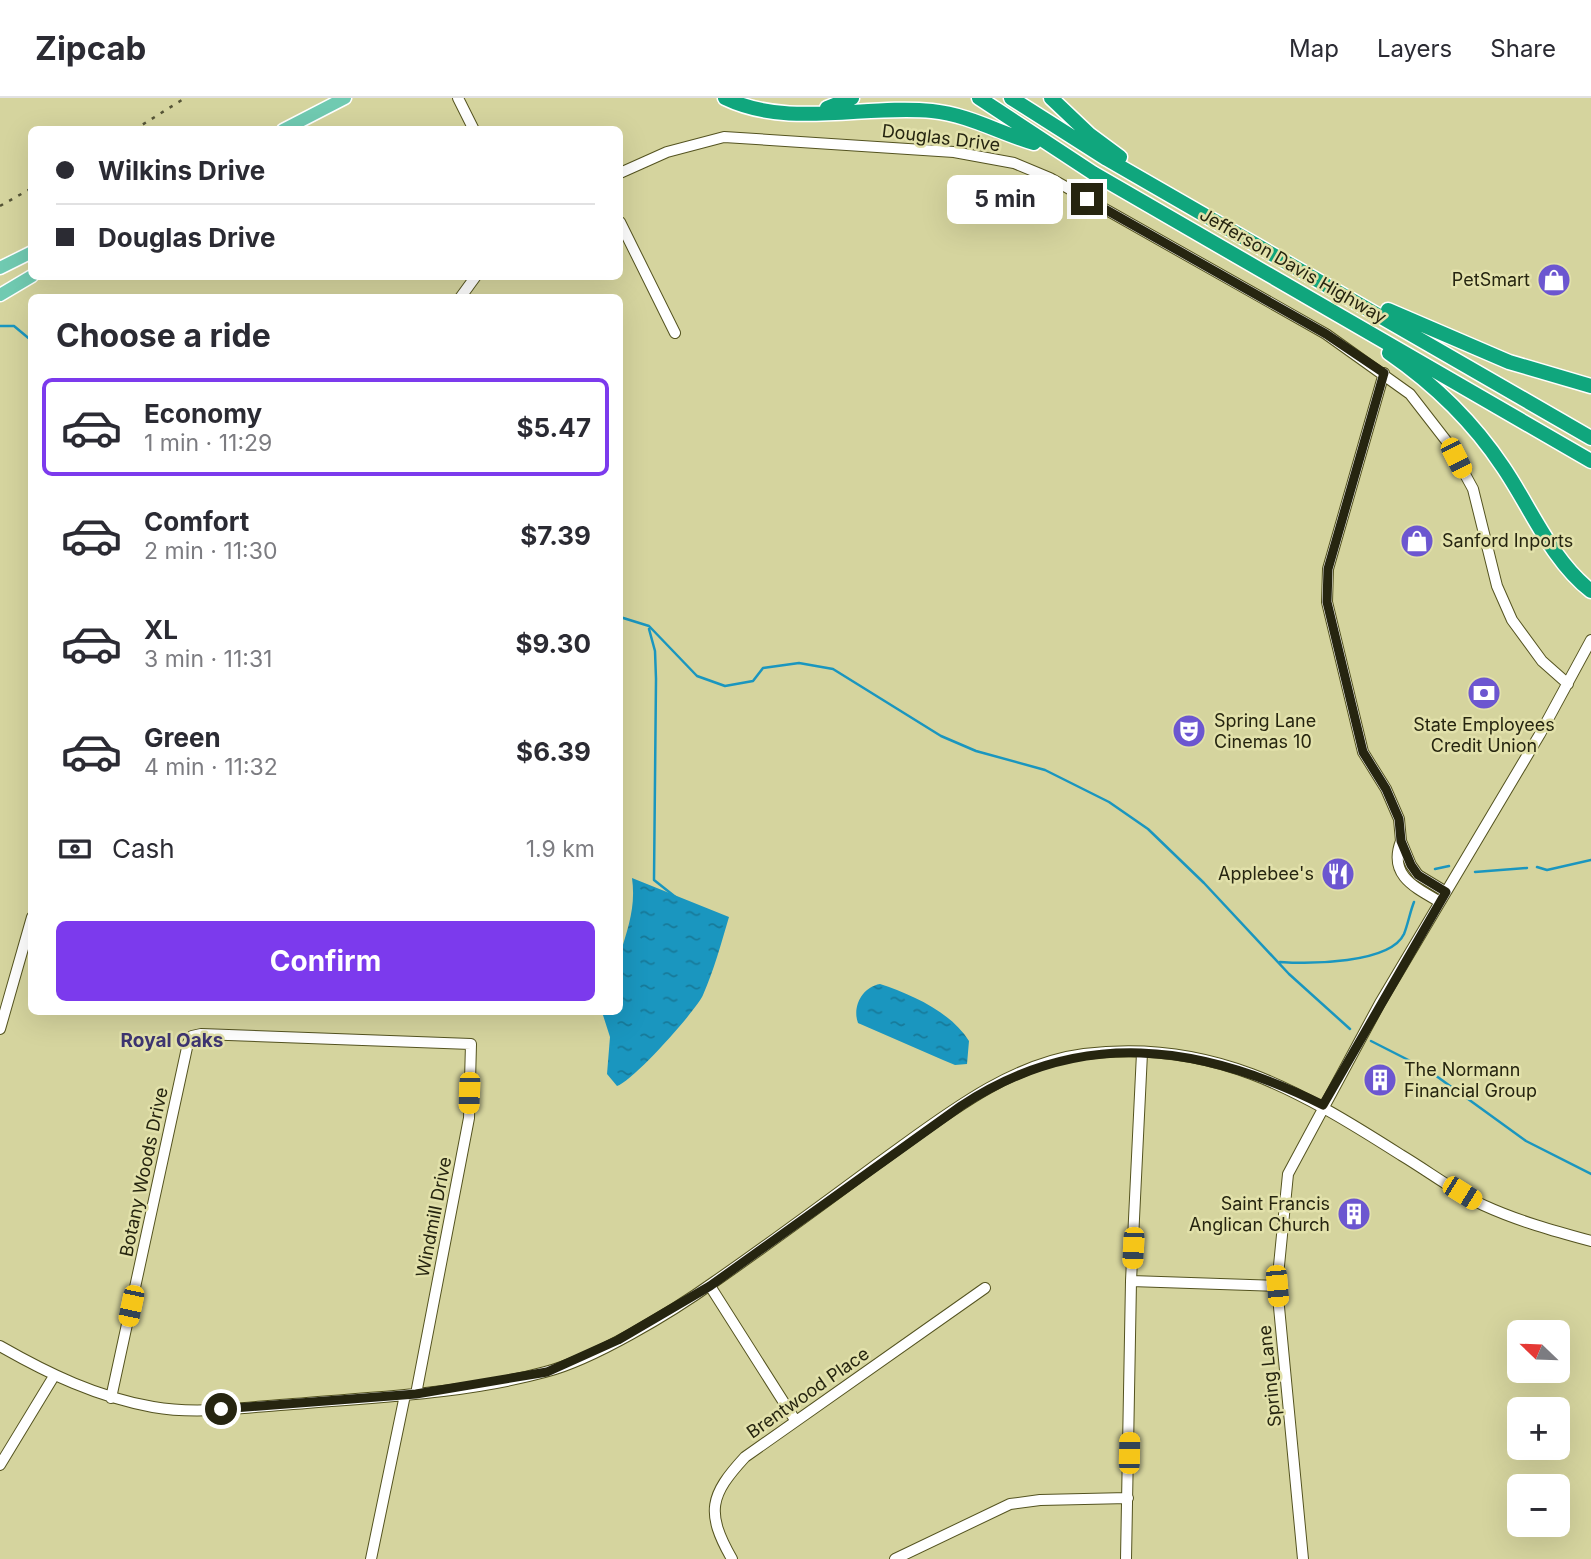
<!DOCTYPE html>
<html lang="en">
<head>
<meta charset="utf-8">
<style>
	body { margin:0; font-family:Inter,sans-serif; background:#f7f7f7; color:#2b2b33; height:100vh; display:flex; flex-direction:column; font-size:26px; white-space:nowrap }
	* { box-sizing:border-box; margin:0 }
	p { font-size:23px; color:#7c7c81 }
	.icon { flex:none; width:38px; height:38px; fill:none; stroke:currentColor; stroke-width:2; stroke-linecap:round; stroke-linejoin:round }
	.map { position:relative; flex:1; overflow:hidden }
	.drawer { position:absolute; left:28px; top:196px; width:595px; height:721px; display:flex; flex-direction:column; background:#fff; border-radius:10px; box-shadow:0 7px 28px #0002 }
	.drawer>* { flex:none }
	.guide { position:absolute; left:28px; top:28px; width:595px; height:154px; border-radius:10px; box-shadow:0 7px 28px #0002; display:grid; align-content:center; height:154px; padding:0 28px; background:#fff }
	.needle { width:46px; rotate:293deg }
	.tools { position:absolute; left:1507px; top:1222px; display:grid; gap:14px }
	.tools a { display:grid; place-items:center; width:63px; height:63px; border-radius:10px; background:#fff; box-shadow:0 7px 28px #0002; font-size:35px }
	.end { position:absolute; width:32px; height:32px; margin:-16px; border:9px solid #262510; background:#fff; box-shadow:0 0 0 4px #fff }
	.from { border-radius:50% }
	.bubble { position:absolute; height:49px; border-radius:10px; background:#fff; box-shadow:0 7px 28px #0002; font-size:23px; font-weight:700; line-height:49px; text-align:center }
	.car { position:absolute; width:21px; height:42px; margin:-21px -10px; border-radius:9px; box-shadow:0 0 5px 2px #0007; background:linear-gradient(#f5c518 24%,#345 0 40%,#f5c518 0 76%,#345 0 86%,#f5c518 0) }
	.guide b { display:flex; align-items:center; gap:24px; height:66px; font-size:26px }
	.guide b+b { border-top:2px solid #e1e1e2 }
	.guide i { width:18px; height:18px; background:#2b2b33 }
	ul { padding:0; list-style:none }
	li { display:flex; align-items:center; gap:21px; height:98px; margin:0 14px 10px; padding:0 14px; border:4px solid transparent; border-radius:10px }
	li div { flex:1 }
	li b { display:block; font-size:26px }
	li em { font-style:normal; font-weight:700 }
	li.selected { border-color:#7c3aed }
	li>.icon { width:63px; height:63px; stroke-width:1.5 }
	h2 { padding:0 28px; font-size:32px; line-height:84px }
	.pay { display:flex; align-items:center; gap:18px; height:77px; padding:0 28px; font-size:26px }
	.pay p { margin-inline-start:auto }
	.cta { display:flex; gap:14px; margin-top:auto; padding:14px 28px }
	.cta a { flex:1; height:80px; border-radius:10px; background:#7c3aed; color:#fff; font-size:28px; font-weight:700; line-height:80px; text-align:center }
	header { display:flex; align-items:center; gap:42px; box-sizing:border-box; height:98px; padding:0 35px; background:#fff; border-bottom:2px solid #e1e1e2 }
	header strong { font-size:33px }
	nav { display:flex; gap:38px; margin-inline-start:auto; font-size:24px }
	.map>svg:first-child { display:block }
	.water { fill:url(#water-ripples) }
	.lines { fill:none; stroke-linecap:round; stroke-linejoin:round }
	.stream { stroke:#1a96bf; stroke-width:2.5 }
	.minor-casing { stroke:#545320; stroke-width:12 }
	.major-casing { stroke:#fff; stroke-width:15 }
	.highway-casing { stroke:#fff; stroke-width:17 }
	.minor { stroke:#fff; stroke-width:10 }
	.major { stroke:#70cab1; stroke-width:12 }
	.highway { stroke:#10a67d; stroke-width:14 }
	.rail { stroke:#555436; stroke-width:2.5; stroke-dasharray:3.5 7; stroke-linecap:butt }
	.route { stroke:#262510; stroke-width:9 }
	.labels { text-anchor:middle; stroke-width:5; stroke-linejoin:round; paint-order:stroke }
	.street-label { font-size:18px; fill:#262510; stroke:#e2e1ab }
	.poi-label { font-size:18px; fill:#262510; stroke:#e2e1ab; text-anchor:end }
	.neighbourhood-label { font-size:19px; font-weight:bold; fill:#3e3571; stroke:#e2e1ab }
</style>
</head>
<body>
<header>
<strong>Zipcab</strong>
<nav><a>Map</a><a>Layers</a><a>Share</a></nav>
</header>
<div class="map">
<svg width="1591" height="1461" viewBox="0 0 1591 1461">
	<defs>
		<pattern id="water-ripples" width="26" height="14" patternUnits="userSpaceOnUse" patternTransform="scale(1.75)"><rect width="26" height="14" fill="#1a96bf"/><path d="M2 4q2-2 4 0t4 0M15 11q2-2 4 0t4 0" fill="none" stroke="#177a9a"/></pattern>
	</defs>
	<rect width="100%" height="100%" fill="#d5d49e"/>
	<path class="water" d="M632,780l97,39c-8,27 -15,53 -26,78 -8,17 -70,86 -86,91l-10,-12 3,-37 -8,-25h18c0,-18 -4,-41 0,-57 8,-28 16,-48 12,-77z
		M880,886c31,10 71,28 89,57l-2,23 -12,1 -12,-5 -85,-37c-6,-16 4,-36 22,-39z"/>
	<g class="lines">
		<path class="stream" d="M0,228h14l18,15
			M620,519l29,9 48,50 28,10 28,-5 10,-13 36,-5 34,6 108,67 35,15 69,19 64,32 39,27 56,54 85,91 61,55
			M649,531l6,22 1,28 -2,201 24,19
			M1537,769l10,3 44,-10
			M1435,771l14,-3
			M1475,774l52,-4
			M1280,864c28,2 110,2 124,-28 4,-10 6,-22 10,-32
			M1371,943l57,29 98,71 65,33"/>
		<defs>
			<path id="minor" d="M458,0l16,32
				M620,75l47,-21 57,-15 230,15 60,11 36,15 276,156 84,60 38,49 25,46 24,97 15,34 30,41 26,23
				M620,124l55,111
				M460,200l16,-22
				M1384,275l-56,196 -1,33 36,150 23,37 13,30 2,22 10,24 7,10 28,17
				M1401,743c-13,34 13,46 39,61
				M0,931l32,-112
				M1131,1183l146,5
				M710,1188l85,134
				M0,1248c49,28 97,51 153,61 45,8 95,0 140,-3 83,-7 171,-10 252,-32 48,-12 127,-60 169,-90 55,-38 109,-78 163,-118 62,-44 129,-100 207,-110 127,-16 215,36 317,101 27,16 54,37 82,50 35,16 71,26 108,36
				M111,1300l77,-355 4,-7 9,-2 270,10 -2,74 -53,276
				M0,1367l54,-89
				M371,1461l34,-164
				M732,1461c-27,-47 -22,-64 13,-102l240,-169
				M895,1461l115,-55 30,-4 88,-2
				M1126,1461l5,-278 11,-228
				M1303,1461l-26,-273 11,-112 92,-171 160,-269 51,-94"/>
			<path id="major" d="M283,32l62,-32
				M0,170l32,-16
				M0,197l32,-19"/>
			<path id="highway" d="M725,0c64,31 140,6 207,13 38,4 67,22 102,32
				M979,0l114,75 498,288
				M1011,0l96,61 484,279
				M1051,0l38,36 31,23
				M827,10l25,-10
				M1388,212l121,52 82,24
				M1389,255c45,31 84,69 114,114 28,41 48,93 88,124"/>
		</defs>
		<use href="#minor" class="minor-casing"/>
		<use href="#major" class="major-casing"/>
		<use href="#highway" class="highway-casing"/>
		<use href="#minor" class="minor"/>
		<use href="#major" class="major"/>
		<use href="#highway" class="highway"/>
		<path class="rail" d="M134,32l51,-32
			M0,108l32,-18"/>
	</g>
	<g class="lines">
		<path class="route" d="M221,1311l195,-15 131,-22 71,-32 92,-54 251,-180c119,-79 240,-62 362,-1l123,-213 -28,-17 -7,-10 -10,-24 -2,-22 -13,-30 -23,-37 -36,-150 1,-33 56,-196 -58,-39 -239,-135"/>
	</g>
	<defs>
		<symbol id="shop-disc" viewBox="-11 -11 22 22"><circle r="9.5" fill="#6c56d0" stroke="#e2e1ab"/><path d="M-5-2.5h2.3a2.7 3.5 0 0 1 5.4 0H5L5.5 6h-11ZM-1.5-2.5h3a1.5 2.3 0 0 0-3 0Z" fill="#fff"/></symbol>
		<symbol id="bank-disc" viewBox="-11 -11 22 22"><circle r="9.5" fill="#6c56d0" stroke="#e2e1ab"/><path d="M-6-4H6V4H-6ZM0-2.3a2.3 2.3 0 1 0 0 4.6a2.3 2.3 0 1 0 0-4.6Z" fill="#fff"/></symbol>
		<symbol id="theatre-disc" viewBox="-11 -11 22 22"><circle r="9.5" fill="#6c56d0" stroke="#e2e1ab"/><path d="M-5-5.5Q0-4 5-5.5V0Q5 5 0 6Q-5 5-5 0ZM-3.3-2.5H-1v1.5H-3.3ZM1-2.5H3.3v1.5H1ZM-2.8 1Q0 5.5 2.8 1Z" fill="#fff"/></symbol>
		<symbol id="restaurant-disc" viewBox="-11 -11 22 22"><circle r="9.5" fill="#6c56d0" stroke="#e2e1ab"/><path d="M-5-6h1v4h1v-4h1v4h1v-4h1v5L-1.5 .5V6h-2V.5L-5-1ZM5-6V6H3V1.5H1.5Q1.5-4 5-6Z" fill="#fff"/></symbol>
		<symbol id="building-disc" viewBox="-11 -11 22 22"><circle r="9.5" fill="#6c56d0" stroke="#e2e1ab"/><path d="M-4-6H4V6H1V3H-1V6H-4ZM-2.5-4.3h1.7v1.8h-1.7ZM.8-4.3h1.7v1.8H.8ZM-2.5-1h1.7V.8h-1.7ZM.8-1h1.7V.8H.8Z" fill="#fff"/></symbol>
	</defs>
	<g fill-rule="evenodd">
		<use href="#shop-disc" x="1535" y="163" width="38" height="38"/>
		<use href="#shop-disc" x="1398" y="424" width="38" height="38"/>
		<use href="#bank-disc" x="1465" y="576" width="38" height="38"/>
		<use href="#theatre-disc" x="1170" y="614" width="38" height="38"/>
		<use href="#restaurant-disc" x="1319" y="757" width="38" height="38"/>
		<use href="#building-disc" x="1361" y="963" width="38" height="38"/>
		<use href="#building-disc" x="1335" y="1097" width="38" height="38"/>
	</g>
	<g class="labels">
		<g class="street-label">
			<text transform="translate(941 40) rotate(7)" y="6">Douglas Drive</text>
			<text transform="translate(1293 168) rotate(30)" y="6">Jefferson Davis Highway</text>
			<text transform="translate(144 1074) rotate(-78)" y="6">Botany Woods Drive</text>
			<text transform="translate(434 1119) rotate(-79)" y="6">Windmill Drive</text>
			<text transform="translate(1270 1278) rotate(-96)" y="6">Spring Lane</text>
			<text transform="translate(808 1295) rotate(-35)" y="6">Brentwood Place</text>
		</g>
		<g class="poi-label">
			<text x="1530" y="188">PetSmart</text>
			<text x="1442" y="449" text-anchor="start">Sanford Inports</text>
			<text x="1214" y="629" text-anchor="start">Spring Lane<tspan x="1214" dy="21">Cinemas 10</tspan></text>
			<text x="1484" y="633" text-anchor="middle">State Employees<tspan x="1484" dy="21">Credit Union</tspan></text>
			<text x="1314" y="782">Applebee's</text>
			<text x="1404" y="978" text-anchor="start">The Normann<tspan x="1404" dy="21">Financial Group</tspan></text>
			<text x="1330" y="1112">Saint Francis<tspan x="1330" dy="21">Anglican Church</tspan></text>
		</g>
		<g class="neighbourhood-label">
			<text x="172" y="949">Royal Oaks</text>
		</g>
	</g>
</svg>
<div class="tools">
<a><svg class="needle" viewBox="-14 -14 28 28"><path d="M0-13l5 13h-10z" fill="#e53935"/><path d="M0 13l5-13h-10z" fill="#7c7c81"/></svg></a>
<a>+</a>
<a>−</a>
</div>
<i class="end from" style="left:221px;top:1311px"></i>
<i class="end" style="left:1087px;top:101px"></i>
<div class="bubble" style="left:947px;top:77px;width:116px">5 min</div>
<i class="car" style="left:1456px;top:360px;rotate:153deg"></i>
<i class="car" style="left:469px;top:995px;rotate:182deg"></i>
<i class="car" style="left:1462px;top:1095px;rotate:122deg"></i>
<i class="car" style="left:1133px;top:1150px;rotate:183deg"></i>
<i class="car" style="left:1277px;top:1188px;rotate:175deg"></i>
<i class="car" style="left:131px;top:1208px;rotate:192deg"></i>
<i class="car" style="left:1129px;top:1355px;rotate:1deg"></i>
<div class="guide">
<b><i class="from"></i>Wilkins Drive</b>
<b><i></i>Douglas Drive</b>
</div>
<section class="drawer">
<h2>Choose a ride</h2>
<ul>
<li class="selected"><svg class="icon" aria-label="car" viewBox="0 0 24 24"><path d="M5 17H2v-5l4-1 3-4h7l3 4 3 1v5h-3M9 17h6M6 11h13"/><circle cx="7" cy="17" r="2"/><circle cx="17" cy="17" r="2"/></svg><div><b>Economy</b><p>1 min · 11:29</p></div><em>$5.47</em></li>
<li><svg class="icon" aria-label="car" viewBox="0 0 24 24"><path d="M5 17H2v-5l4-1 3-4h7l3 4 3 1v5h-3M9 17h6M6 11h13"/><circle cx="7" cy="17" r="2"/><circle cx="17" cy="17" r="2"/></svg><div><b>Comfort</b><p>2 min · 11:30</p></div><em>$7.39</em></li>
<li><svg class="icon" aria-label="car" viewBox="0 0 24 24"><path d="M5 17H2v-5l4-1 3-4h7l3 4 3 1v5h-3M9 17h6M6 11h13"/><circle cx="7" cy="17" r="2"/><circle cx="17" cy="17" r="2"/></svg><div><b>XL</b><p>3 min · 11:31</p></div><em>$9.30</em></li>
<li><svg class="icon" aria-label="car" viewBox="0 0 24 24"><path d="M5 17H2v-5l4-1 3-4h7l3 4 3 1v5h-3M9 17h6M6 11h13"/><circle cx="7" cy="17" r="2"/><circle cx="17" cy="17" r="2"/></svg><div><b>Green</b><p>4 min · 11:32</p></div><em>$6.39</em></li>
</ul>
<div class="pay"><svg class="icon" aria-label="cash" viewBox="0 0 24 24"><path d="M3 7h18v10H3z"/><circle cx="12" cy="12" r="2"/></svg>Cash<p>1.9 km</p></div>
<div class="cta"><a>Confirm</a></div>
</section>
</div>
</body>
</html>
